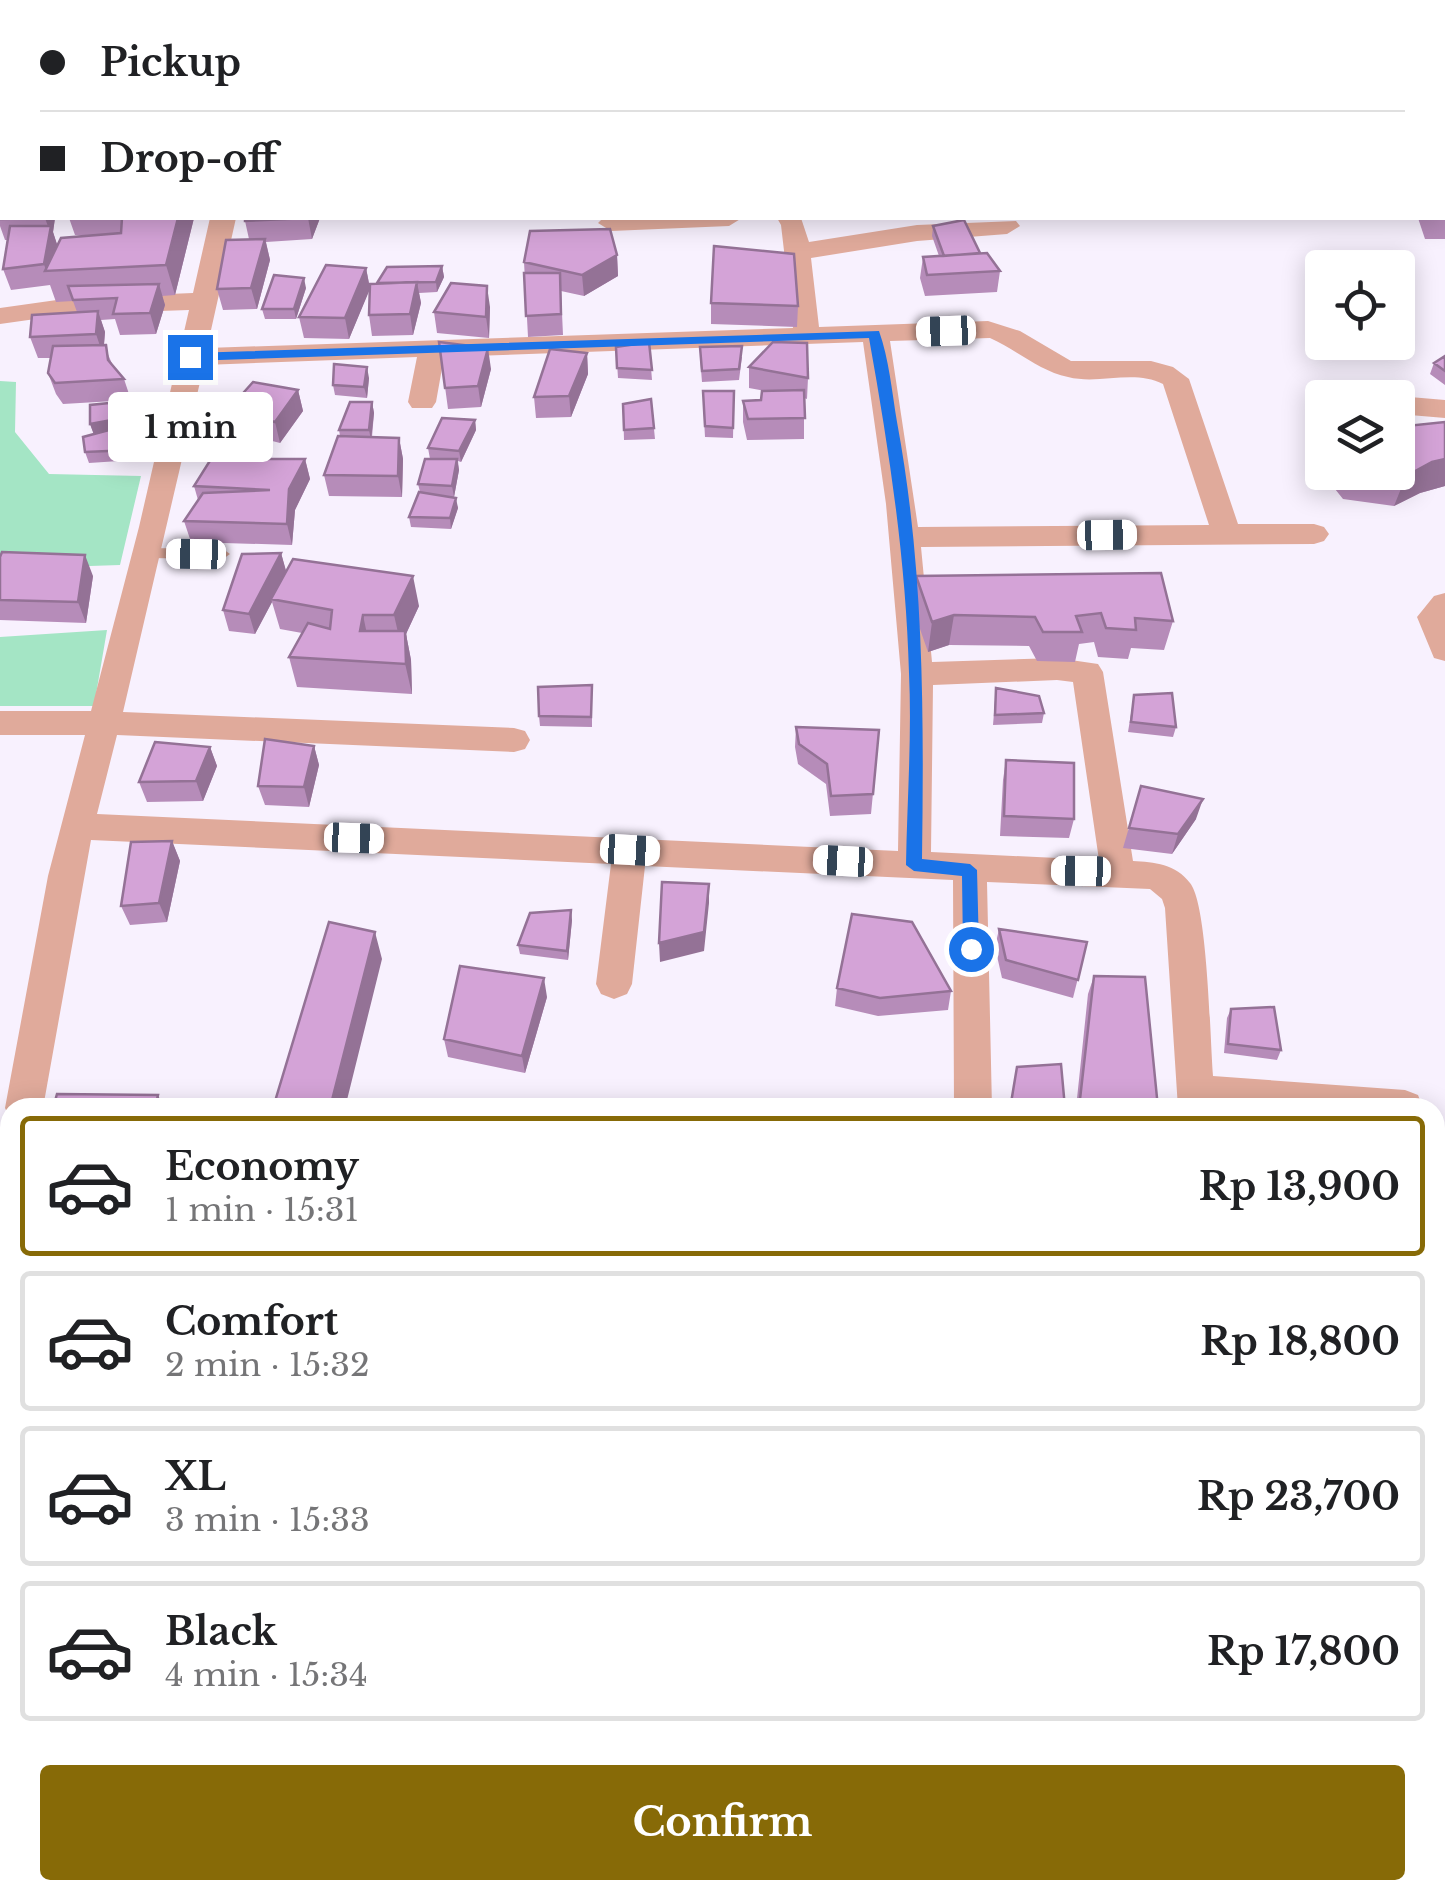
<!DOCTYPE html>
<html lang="en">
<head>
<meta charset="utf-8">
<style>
	body { margin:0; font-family:"Libre Baskerville",serif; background:#f6f6f6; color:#202124; height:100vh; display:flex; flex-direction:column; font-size:38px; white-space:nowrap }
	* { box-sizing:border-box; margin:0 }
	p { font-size:32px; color:#757577 }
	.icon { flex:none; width:55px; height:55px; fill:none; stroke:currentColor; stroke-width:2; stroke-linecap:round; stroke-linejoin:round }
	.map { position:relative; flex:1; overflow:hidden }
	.drawer { position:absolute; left:0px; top:1098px; width:1445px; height:802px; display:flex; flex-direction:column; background:#fff; border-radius:30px 30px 0 0; box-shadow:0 5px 25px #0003 }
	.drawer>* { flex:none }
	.hud { position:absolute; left:0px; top:0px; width:1445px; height:220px; box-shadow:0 5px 25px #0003; display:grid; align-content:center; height:220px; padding:0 40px; background:#fff }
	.tools { position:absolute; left:1305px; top:250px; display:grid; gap:20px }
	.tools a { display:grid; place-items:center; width:110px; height:110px; border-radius:10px; background:#fff; box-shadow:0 5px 25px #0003; font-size:50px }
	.end { position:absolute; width:45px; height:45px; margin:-22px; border:12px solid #1a73e8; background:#fff; box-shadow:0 0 0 5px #fff }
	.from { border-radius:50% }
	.bubble { position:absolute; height:70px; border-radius:10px; background:#fff; box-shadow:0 5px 25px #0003; font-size:32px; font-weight:700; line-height:70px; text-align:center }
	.car { position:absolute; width:30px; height:60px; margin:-30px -15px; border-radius:12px; box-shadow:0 0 8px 2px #0007; background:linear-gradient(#fff 24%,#345 0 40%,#fff 0 76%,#345 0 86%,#fff 0) }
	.hud b { display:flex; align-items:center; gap:35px; height:95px; font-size:38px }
	.hud b+b { border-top:2px solid #e0e0e0 }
	.hud i { width:25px; height:25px; background:#202124 }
	ul { padding:18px 0 0; list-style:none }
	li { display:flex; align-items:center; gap:30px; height:140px; margin:0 20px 15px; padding:0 20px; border:5px solid #e0e0e0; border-radius:10px }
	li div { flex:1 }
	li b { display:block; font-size:38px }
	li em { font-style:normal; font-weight:700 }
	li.active { border-color:#876a07 }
	li>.icon { width:90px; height:90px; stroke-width:1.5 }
	.cta { display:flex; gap:20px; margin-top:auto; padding:20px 40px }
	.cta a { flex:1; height:115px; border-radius:10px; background:#876a07; color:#fff; font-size:40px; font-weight:700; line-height:115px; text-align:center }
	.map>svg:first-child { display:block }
	.green { fill:#a4e5c5 }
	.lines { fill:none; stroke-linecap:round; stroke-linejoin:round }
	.service { fill:#e0aa9b; fill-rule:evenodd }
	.minor { fill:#e0aa9b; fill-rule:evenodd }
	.wall { fill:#b68cb9 }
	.shaded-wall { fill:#947296 }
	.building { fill:#d4a3d7; stroke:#947296; stroke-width:2.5 }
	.route { fill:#1a73e8 }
</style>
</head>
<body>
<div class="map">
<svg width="1445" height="1899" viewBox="0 0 1445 1899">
	<rect width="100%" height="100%" fill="#f8f1fe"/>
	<path class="green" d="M0,0h277l-275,2 -2,203z
		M0,381l16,1 -1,50 34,42 92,2 -21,89 -120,4z
		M107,630l-13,76h-94v-69z"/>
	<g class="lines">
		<path class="service" d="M1442,135l3,1 -2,7h-1z
			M147,548l76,1 7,5 -7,5 -76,-1 -7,-5z"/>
		<path class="minor" d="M1061,0h23l1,2h-22z
			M1442,159h3v15h-3z
			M210,218h26l-29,130 586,-20 -12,-103 -4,-7h24l8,24 108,-17 99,-4 4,5 -13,8 -90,7 -106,17 8,69 169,-6 32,10 51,30h80l22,6 16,12 49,145h76l10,3 5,7 -5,7 -10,3 -393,3 11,115 125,-4 41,6 5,8 30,189c21,1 43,3 57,22 18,22 20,157 23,193l192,14 13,5 5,13h-245l-13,-200 -3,-9 -12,-10 -163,-7 5,226h-38l-1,-228 -308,-14 -13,118 -5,10 -13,5 -13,-5 -5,-10 15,-120 -520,-24 -48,268h-33v10l-5,-10 43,-232 37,-141h-85v-24h91l48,-184 50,-217 -118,4 -71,10v-16l71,-10 122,-5zM990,338c27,12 49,33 78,39 31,8 66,-8 95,7l46,141 -291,2 -28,-186zM863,342l23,162 15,170 -3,177 -801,-37 20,-79 397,17 11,-3 5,-9 -5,-9 -11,-3 -391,-16 81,-347 213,-8 -9,45 4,6h20l4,-6 8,-45zM1057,680l16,2 26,178 -168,-8 2,-167z
			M603,218h139l-13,8 -118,5 -13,-8z
			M1398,396l47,4v18l-47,-4v-16h-5z
			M1445,593v68l-11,-3 -17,-41 17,-21z
			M10,1153v67l-10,3v-66z
			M0,1332l10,2v38l-10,-2z
			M1445,1723v46l-10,1v-46z
			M662,1890h48l-1,9h-48z
			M1213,1890h48v9h-48z"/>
	</g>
	<path class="wall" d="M366,0h86v2z
		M965,0h88l-2,2h-86z
		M1089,0h63l-1,2h-62z
		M1173,0h63v2h-62z
		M1445,168v71h-20l-7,-21h24v-49z
		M0,207l55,11 -2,14 4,13 29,-9 -11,-1 -6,-17h125l-19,77 -13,1 3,9 -9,29 -36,1 -5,-16 -14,1 4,12 -1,13 9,21 11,13 7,21 -68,4 -7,-10 -8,-21 3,-15h-13l-8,-21 47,-25 -4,-11 -17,1 -6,-17 -39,5 -8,-21 4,-29h-2l-5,-14z
		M320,218l-8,21 -46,3 4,18 -13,49 -34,1 -6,-21 32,-50 -4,-18z
		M933,226l47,27 20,18 -3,21 -72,4 -5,-18 3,-21 16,-1 -7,-20z
		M617,255l1,21 -34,20 -23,-5 2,44 -35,2 -4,-75z
		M442,266l2,11 -7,15 -18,1 2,10 -8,32 -41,1 -3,-21v-25l-20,49 -45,-1 -5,-21 67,-49 4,20 7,-5z
		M306,288l-10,31h-31l-3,-10z
		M711,303l87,3 -1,21 -86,-3z
		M490,307l-1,31 -52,-5 -3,-21z
		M439,342l52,27 -10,38 -33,2z
		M649,342l3,38 -34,-2 -2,-31z
		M587,353l1,21 -17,43 -35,1 -2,-21z
		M1445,356v29l-15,-11 4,-11z
		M700,357h42l-3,23 -37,2z
		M749,367l59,11 -1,21 -3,-1v41l-57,1 -4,-18v-21l18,-1 5,-9 -17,-3z
		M369,378l-2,20 -32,-3 -2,-10z
		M298,390l5,21 -23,32 -46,-12 -6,-21z
		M734,391l-1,47 -28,-1 -2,-36z
		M651,399l4,40 -31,1 -1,-36z
		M372,402l2,11 -2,24 27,1 4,21 -1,38 -73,-1 -5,-21 16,-39 -1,-6z
		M128,417l2,7 5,-1 3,10 -4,27 -45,3 -4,-11 9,-18 -4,-10z
		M475,420l1,10 -15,32 -3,-1 1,9 -5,27 4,11 -7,21 -40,-2 -2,-10 11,-25 -2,-8 12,-25 -2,-11z
		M1445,422v64l-25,7 -26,13 -51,-7 -12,-15 2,-12h65l9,-46z
		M305,459l5,20 -15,31 -3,35 -101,-3 -7,-21 14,-21 -4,-14z
		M281,553l5,19 133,34 -13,28 5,26 1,34 -115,-7 -8,-30 13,-24 -22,-4 -8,-27 -17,32 -26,-3 -6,-21z
		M0,557l93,19 -7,47 -86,-3z
		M916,576l257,45 -9,29 -33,-2 -3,11 -30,-2 -4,-15 -15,2 -4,18 -38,-1 -8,-15 -80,-1 -21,7 -16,-46z
		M592,685v42l-52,-1 -1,-10z
		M996,688l48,25 -2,10 -49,2z
		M1134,695l42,32 -3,10 -45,-5z
		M796,727l83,3 -8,84 -41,2 -4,-32 -28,-20 -3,-17z
		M314,746l5,19 -10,42 -44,-2 -7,-19z
		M210,747l7,19 -14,35 -56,1 -8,-20z
		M1006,760l68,59 -5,19 -69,-2 3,-56z
		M1141,786l55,33 -24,35 -49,-6z
		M172,841l8,20 -13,61 -37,3 -9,-19z
		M572,920l-4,40 -48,-6 -2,-9z
		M999,929l88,13 -14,56 -71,-20 -7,-31z
		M1094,976l64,132h-82l12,-114z
		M837,988l114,3 -3,19 -70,6 -43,-10z
		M547,997l-22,76 -77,-16 -4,-18z
		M1231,1009l50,41 -4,10 -53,-7 3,-35z
		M1017,1067l48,41h-55z
		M0,1380l10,2v129l-10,-4z
		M0,1521l10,2v70l-10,-2z"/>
	<path class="shaded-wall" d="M45,218h10l-2,14 5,15 -12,24 -2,-7 6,-32z
		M178,218h16l-19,77 -9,-30z
		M308,218h12l-8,21z
		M265,239l5,21 -13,49 -6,-21z
		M617,255l1,21 -34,20 -2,-21z
		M442,266l2,11 -7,15 -1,-10z
		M366,268l4,21 -21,50 -4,-21z
		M304,278l2,10 -10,31 -2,-10z
		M417,282l4,21 -8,32 -3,-21z
		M159,284l6,21 -9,29 -6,-21z
		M487,286l3,21 -1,31 -3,-21z
		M98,311l7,21 -2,23 -7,-21z
		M488,348l3,21 -10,38 -3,-21z
		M587,353l1,21 -17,43 -2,-21z
		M367,367l2,11 -2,20 -3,-11z
		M298,390l5,21 -23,32 -5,-21z
		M372,402l2,11 -3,27 -2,-10z
		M128,417l3,11 -37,7 -4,-11z
		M475,420l1,10 -15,32 -2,-11z
		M135,423l3,10 -4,27 -3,-10z
		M399,438l4,21 -1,38 -4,-21z
		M305,459l5,20 -15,31 -3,35 -5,-21 2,-35z
		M457,459l2,11 -5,27 -2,-11z
		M1445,459v27l-25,7 -26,13 12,-30 26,-14z
		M456,498l2,10 -7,21 -1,-11z
		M281,553l6,21 -16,25 1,3 -17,32 -6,-20z
		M85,555l8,21 -7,47 -8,-21z
		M413,576l6,30 -13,28 5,26 1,34 -18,-79z
		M363,615l6,29 -9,-13z
		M954,615l-5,30 -21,7 4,-30z
		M314,746l5,19 -10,42 -5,-20z
		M210,747l7,19 -14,35 -7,-20z
		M1203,799l-7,20 -24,35 6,-20z
		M172,841l8,20 -13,61 -8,-19z
		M709,884v19l-5,48 -44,11 -1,-19z
		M571,910l1,10 -4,40 -1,-9z
		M375,932l7,27 -37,149h-15z
		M544,978l3,19 -22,76 -3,-17z
		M158,1095l6,13h-9z
		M0,1146l8,12 -8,14z
		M10,1756v79l-10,33v-79z"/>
	<path class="building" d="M289,0h52v2h-55z
		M368,0h36v2h-36z
		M700,0h5l29,1 -1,1h-35z
		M793,0h25l-1,2h-24z
		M881,0h46v2h-46z
		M1109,0h39l-9,2h-27z
		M1442,190h3v28h-13h10z
		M2,197v21h43l-45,1v-12z
		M122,218h56l-12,47 -121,6 16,-33 60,-5z
		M245,218h63l-63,3z
		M964,220l16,33 -36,3 -11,-30z
		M10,226h41l-7,38 -41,5z
		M610,229l7,26 -35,20 -58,-13 6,-31z
		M265,239l-14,49 -34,1 9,-49z
		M714,246l80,8 4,52 -87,-3z
		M987,253l13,18 -73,4 -4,-18z
		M326,265l40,3 -21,50 -46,-1z
		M442,266l-6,16 -59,1 10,-16z
		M524,273h36l1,41 -35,2z
		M274,275l30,3 -10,31h-32z
		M417,282l-7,32 -41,1 1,-31z
		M451,283l36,3 -1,31 -52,-5z
		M159,284l-9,29 -37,1 4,-16 -44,2 -5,-14z
		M98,311l-2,23 -66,3 2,-22z
		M439,342l49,6 -10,38 -33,2z
		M649,342l3,28 -35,-2 -1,-21z
		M773,342l34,1 1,35 -59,-11z
		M106,345l2,15 16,19 -69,4 -7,-10 5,-27z
		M742,346l-3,23 -37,2 -2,-24z
		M550,349l37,4 -18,43 -35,1z
		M1445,356v15l-11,-8z
		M334,364l33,3 -3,20 -31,-2z
		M253,382l45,8 -23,32 -47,-12z
		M804,390l1,28 -57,1 -5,-18 18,-1 1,-9z
		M703,391h31l-1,37 -28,-2z
		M1388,391l4,7h-47l-3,-6z
		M651,399l3,29 -30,2 -1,-26z
		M119,402l9,15 -38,7v-19z
		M350,402h22l-3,28h-30z
		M1398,408l9,18 38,-4v37l-13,3 -26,14 -27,-4h19z
		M442,418l33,2 -16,31 -31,-3z
		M135,423l-4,27 -46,2 -2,-15z
		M338,436l61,2 -1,38 -74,-1z
		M211,459h94l-16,30 -2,35 -103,-3 19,-28 67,-3 -76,-4z
		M425,459h32l-5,27 -34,-2z
		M419,492l37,6 -6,20 -41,-1z
		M2,552l83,3 -7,47 -78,-2v-43z
		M281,553l-32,61 -26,-4 19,-56z
		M293,559l120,17 -19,39h-31l-3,16h45l1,33 -117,-7 19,-34 22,6 2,-19 -61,-11z
		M1161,573l12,48 -38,-3 1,12 -30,-2 -5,-15 -25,3 6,16h-39l-8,-15 -81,-2 -22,7 -16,-46z
		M592,685l-1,32 -52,-1 -1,-29z
		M996,688l43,8 5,17 -49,2z
		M1172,693l4,34 -45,-5 3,-27z
		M796,727l83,3 -6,64 -42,2 -4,-32 -28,-20z
		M265,739l49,7 -10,41 -46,-1z
		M155,742l55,5 -14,34 -57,1z
		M1006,760l68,3v56l-70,-3z
		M1141,786l62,13 -25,35 -49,-6z
		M172,841l-13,62 -38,3 10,-64z
		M662,882l47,2 -5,48 -45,11z
		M571,910l-4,41 -49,-6 12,-32z
		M852,914l60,8 39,69 -71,7 -43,-10z
		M329,922l46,10 -45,176h-57z
		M999,929l88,13 -9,38 -72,-20z
		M460,966l84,12 -22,78 -78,-17z
		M1094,976l51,1 13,131h-79z
		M1274,1007l7,43 -53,-6 3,-35z
		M1061,1064l4,44h-20l-34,-5 6,-36z
		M57,1094l101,1 -3,13h-102z
		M0,1380l10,2v119l-10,-5z
		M0,1521l10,2v62l-10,-3z
		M0,1734l10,3v19l-10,33z"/>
	<path class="route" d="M879,331c10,28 13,61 18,91 27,145 27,290 25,437l48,5 7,6 2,79 -8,7 -8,-7 -1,-73 -48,-5 -8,-6c1,-64 6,-128 3,-192 -3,-113 -20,-224 -40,-335l-679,23 -7,-4 7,-4z"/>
</svg>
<div class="tools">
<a><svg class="icon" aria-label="locate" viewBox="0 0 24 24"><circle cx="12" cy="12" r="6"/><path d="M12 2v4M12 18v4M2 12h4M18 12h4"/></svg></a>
<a><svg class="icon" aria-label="layers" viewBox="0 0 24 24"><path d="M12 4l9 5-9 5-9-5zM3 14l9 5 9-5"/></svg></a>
</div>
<i class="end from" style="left:971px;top:949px"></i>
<i class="end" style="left:190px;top:357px"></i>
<div class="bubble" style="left:108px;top:392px;width:165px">1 min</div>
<i class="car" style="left:946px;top:331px;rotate:268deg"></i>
<i class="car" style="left:1107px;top:535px;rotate:89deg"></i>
<i class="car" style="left:196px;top:554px;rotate:271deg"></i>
<i class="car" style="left:354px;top:838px;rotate:92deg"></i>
<i class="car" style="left:630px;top:850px;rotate:93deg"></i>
<i class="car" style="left:843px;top:861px;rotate:273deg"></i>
<i class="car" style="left:1081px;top:871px;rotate:271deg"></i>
<div class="hud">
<b><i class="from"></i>Pickup</b>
<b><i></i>Drop-off</b>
</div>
<section class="drawer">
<ul>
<li class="active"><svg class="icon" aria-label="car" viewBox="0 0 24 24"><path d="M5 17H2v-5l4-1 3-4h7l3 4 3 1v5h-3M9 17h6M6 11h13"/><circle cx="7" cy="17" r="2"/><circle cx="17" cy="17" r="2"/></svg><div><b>Economy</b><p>1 min · 15:31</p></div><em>Rp 13,900</em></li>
<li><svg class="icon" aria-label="car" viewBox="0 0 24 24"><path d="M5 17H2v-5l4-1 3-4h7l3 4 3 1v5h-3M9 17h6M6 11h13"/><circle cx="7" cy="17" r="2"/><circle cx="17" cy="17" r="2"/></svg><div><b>Comfort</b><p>2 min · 15:32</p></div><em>Rp 18,800</em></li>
<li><svg class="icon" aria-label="car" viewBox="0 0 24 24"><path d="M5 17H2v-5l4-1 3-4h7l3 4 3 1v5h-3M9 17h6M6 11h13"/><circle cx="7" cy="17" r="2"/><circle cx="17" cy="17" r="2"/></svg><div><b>XL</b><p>3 min · 15:33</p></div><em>Rp 23,700</em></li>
<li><svg class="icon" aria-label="car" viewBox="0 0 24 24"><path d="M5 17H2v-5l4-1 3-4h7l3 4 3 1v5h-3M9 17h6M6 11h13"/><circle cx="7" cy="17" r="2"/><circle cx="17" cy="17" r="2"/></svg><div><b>Black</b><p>4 min · 15:34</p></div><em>Rp 17,800</em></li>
</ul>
<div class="cta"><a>Confirm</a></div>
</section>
</div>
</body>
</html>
